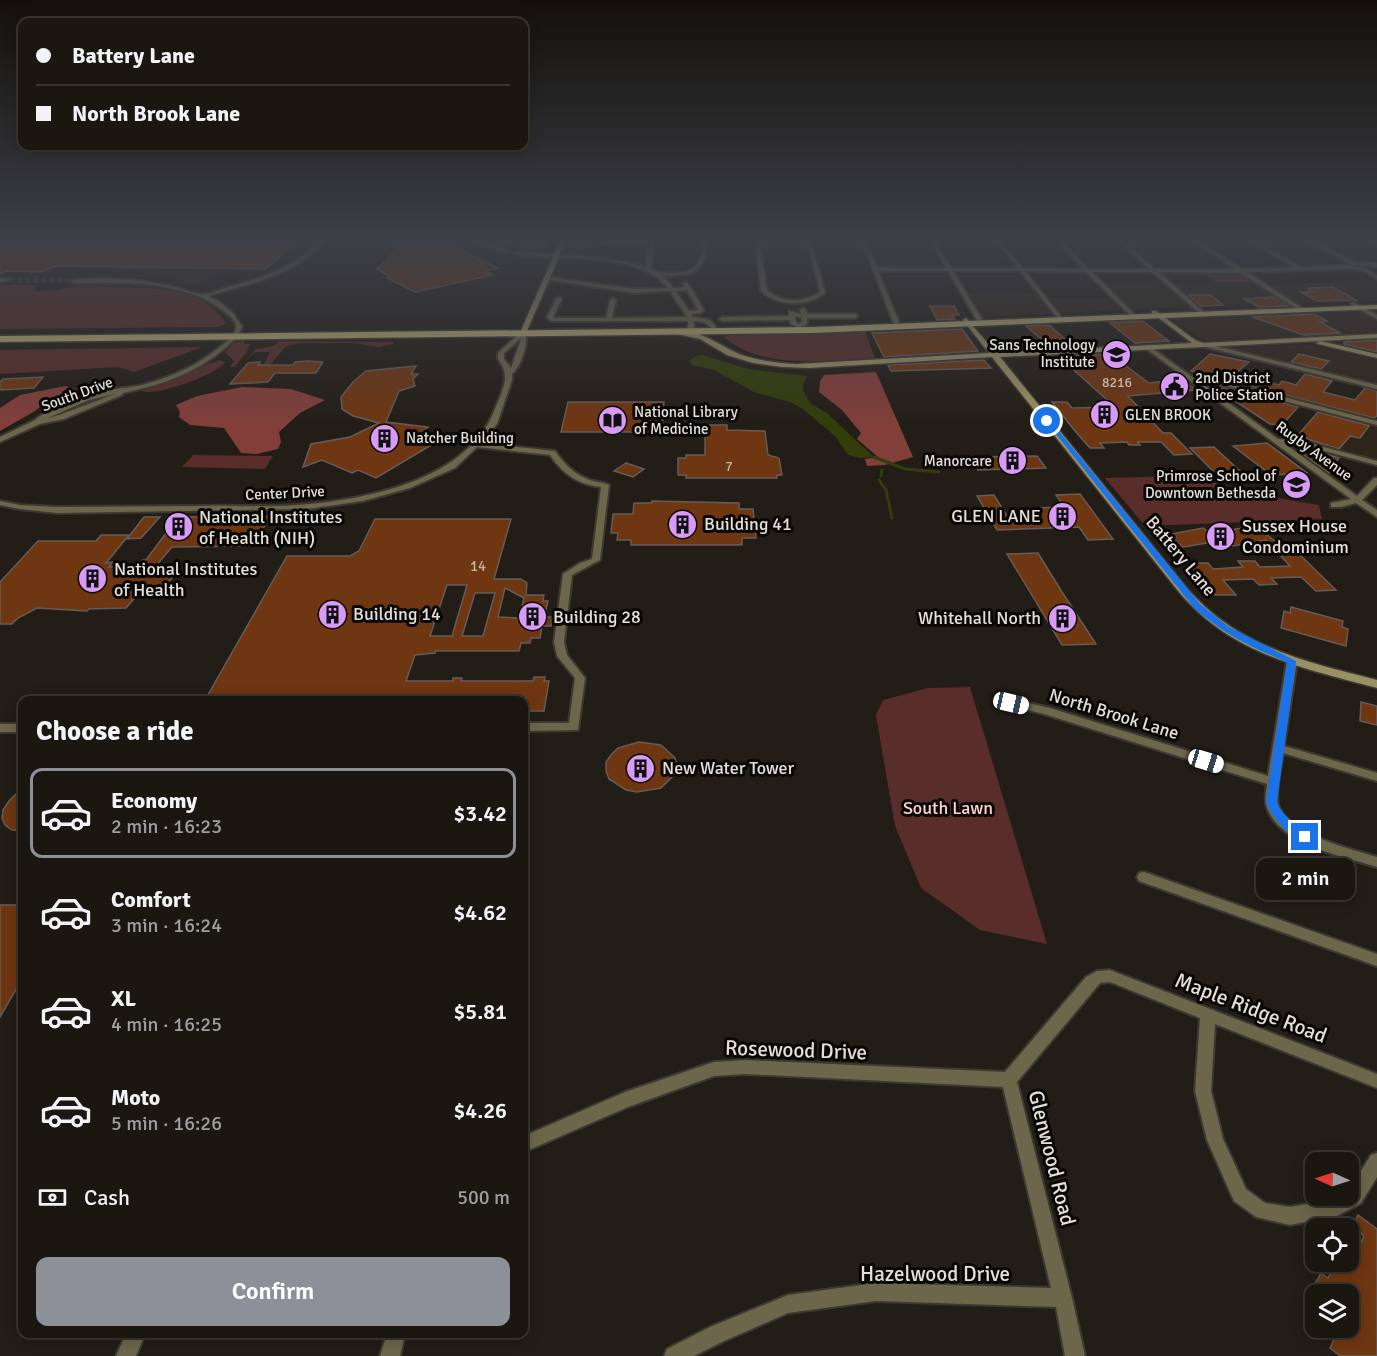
<!DOCTYPE html>
<html lang="en">
<head>
<meta charset="utf-8">
<style>
	body { margin:0; font-family:Signika,sans-serif; background:#231f19; color:#f1f3f6; height:100vh; display:flex; flex-direction:column; font-size:22px; white-space:nowrap }
	* { box-sizing:border-box; margin:0 }
	p { font-size:20px; color:#9f9f9f }
	.icon { flex:none; width:33px; height:33px; fill:none; stroke:currentColor; stroke-width:2; stroke-linecap:round; stroke-linejoin:round }
	.map { position:relative; flex:1; overflow:hidden }
	.sheet { position:absolute; left:18px; top:696px; width:510px; height:642px; display:flex; flex-direction:column; background:#1a1610; border-radius:12px; box-shadow:0 3px 15px #0003,0 0 0 2px #383530 }
	.sheet>* { flex:none }
	.banner { position:absolute; left:18px; top:18px; width:510px; height:132px; border-radius:12px; box-shadow:0 3px 15px #0003,0 0 0 2px #383530; display:grid; align-content:center; height:132px; padding:0 18px; background:#1a1610 }
	.needle { width:39px; rotate:273deg }
	.tools { position:absolute; left:1305px; top:1152px; display:grid; gap:12px }
	.tools a { display:grid; place-items:center; width:54px; height:54px; border-radius:12px; background:#1a1610; box-shadow:0 3px 15px #0003,0 0 0 2px #383530; font-size:30px }
	.end { position:absolute; width:27px; height:27px; margin:-14px; border:8px solid #1a73e8; background:#fff; box-shadow:0 0 0 3px #fff }
	.from { border-radius:50% }
	.bubble { position:absolute; height:42px; border-radius:12px; background:#1a1610; box-shadow:0 3px 15px #0003,0 0 0 2px #383530; font-size:20px; font-weight:600; line-height:42px; text-align:center }
	.car { position:absolute; width:18px; height:36px; margin:-18px -9px; border-radius:8px; box-shadow:0 0 4px 2px #0007; background:linear-gradient(#fff 24%,#345 0 40%,#fff 0 76%,#345 0 86%,#fff 0) }
	.banner b { display:flex; align-items:center; gap:21px; height:57px; font-size:22px }
	.banner b+b { border-top:2px solid #383530 }
	.banner i { width:15px; height:15px; background:#f1f3f6 }
	ul { padding:0; list-style:none }
	li { display:flex; align-items:center; gap:18px; height:90px; margin:0 12px 9px; padding:0 6px; border:3px solid transparent; border-radius:12px }
	li div { flex:1 }
	li b { display:block; font-size:22px }
	li em { font-style:normal; font-weight:600 }
	li.selected { border-color:#8c9099 }
	li>.icon { width:54px; height:54px; stroke-width:1.5 }
	h2 { padding:0 18px; font-size:27px; line-height:72px }
	.pay { display:flex; align-items:center; gap:15px; height:66px; padding:0 18px; font-size:22px }
	.pay p { margin-inline-start:auto }
	.button { display:flex; gap:12px; margin-top:auto; padding:12px 18px }
	.button a { flex:1; height:69px; border-radius:12px; background:#8c9099; color:#fff; font-size:24px; font-weight:600; line-height:69px; text-align:center }
	.map>svg:first-child { display:block }
	.built { fill:#2e251a; fill-rule:evenodd }
	.green { fill:#592d29 }
	.forest { fill:#823f3a }
	.water { fill:#323d09 }
	.lines { fill:none; stroke-linecap:round; stroke-linejoin:round }
	.stream-far1 { stroke:#323d09; stroke-width:2 }
	.stream { stroke:#323d09; stroke-width:3 }
	.building { fill:#6f3612; stroke:#655c57; stroke-width:1.5; fill-rule:evenodd }
	.street-tunnel { stroke:#3f3a34; stroke-width:5; stroke-dasharray:5 3; stroke-linecap:butt }
	.street-casing { stroke:#3d3832; stroke-width:4 }
	.secondary-casing { stroke:#3d3832; stroke-width:3 }
	.primary-casing { stroke:#3d3832; stroke-width:3 }
	.street { fill:#6c664b; fill-rule:evenodd }
	.secondary { fill:#999063; fill-rule:evenodd }
	.primary { fill:#bdb075; fill-rule:evenodd }
	.route { fill:#1a73e8 }
	.labels { text-anchor:middle; stroke-width:6; stroke-linejoin:round; paint-order:stroke }
	.far-number-label { font-size:14px; fill:#c6b5a9 }
	.far-poi-label { font-size:15px; fill:#e3dfdb; stroke:#0a0805; text-anchor:start }
	.far-street-label { font-size:15px; fill:#e3dfdb; stroke:#0a0805 }
	.number-label { font-size:15px; fill:#c6b5a9 }
	.poi-label { font-size:18px; fill:#e3dfdb; stroke:#0a0805; text-anchor:start }
	.street-label { font-size:18px; fill:#e3dfdb; stroke:#0a0805 }
	.park-label { font-size:18px; fill:#fed3ce; stroke:#0a0805 }
	.near-street-label { font-size:21px; fill:#e3dfdb; stroke:#0a0805 }
</style>
</head>
<body>
<div class="map">
<svg width="1377" height="1356" viewBox="0 0 1377 1356">
	<rect width="100%" height="100%" fill="#221d16"/>
	<path class="built" d="M47,239h143l-16,10 7,1 17,-11h69l-2,1 3,1 34,-2 -37,30h-23l13,-10 -13,-1 -2,2h11l-14,10h-7l2,-1 -3,-1 -26,15h-34l5,-6h-28l3,-3 -11,-1 7,-4h9l6,-6h-18l-20,10 -9,-1 11,-8 -41,2 3,-2 -27,-1 -14,8h-12l21,-12 38,1 5,-4 -6,-1 13,-3 5,-3 -27,-1 -8,5 -23,-1 -31,19h-14l-6,3v-23h13l-9,6h32l7,-5h-19l23,-2 16,-8 -20,-1zM125,248l25,3 14,7 7,-1 -8,6 -55,-3z
		M1377,280v21l-53,2 -28,-1 -28,-17z
		M1102,282h61l27,25 -57,3 -5,-2z
		M1257,282l30,22 -84,3 -5,-1 -27,-23z
		M966,293h71l15,20 -70,3z
		M1048,298h63l11,12 -59,3 -5,-2z
		M1354,310l23,10v13l-173,8 -35,-23z
		M1305,344l72,16v24l-149,-36z
		M1361,421l16,5v35l-39,-11z"/>
	<path class="green" d="M1202,272l39,1 16,9h-41z
		M0,285h36l-1,6c17,2 26,-3 41,-5 12,-2 26,0 37,1 39,1 92,-1 113,37l-8,3 -218,2z
		M865,331l10,27c-47,2 -113,13 -151,-21l5,-3z
		M245,341l-1,3h7l-4,4 2,1 -14,18h-5l4,-6 -9,-9 10,-10z
		M272,341l121,1v2l-14,3 -25,-4h-55l-14,4 -15,18 -7,1 7,-14h-15l-8,7 9,-10 17,-3 6,-4z
		M202,347l-68,25 -16,-5 -118,7v-24z
		M219,360l6,2c-8,13 -70,35 -84,29l3,-3z
		M193,455l80,1 -8,13 -83,-2z
		M1211,475l18,15 90,15 3,14 -177,7 -40,-48z
		M970,687l77,257 -67,-14 -59,-42 -26,-62 -19,-111 7,-15 45,-12z"/>
	<path class="forest" d="M482,239h69l-7,11 -48,-7z
		M876,372l37,85 -28,8 -18,1 -2,-7 13,-2 -21,-18 4,-6 -19,-23 -23,-18 1,-11 4,-6z
		M65,386l15,4 -37,14 -8,7 -35,20v-23l20,-13z
		M242,387l49,2 34,11 -25,13 -21,19 2,10 -3,7 -21,5 -16,-1 -17,-25 -34,-3 -11,-8 1,-5 -4,-7 21,-9z"/>
	<path class="water" d="M702,355l46,14 59,7 -4,8v6l7,13 18,11 46,43 -14,1 -12,-3 -12,-18 -33,-28 -13,-7 -36,-10 -40,-22 -22,-5 -3,-4 5,-4z"/>
	<g class="lines">
		<path class="stream-far1" d="M509,239l32,9
			M874,457l3,2"/>
		<path class="stream" d="M874,457l31,12 34,3
			M881,476l1,-6
			M879,480l7,10 6,28"/>
	</g>
	<path class="building" d="M0,239l97,1 -15,8 40,1 17,-10h163l-37,30 -210,-3 -13,6 -36,-1 -6,3z
		M440,239l58,29 -12,3 7,4 -78,17 -28,-14 4,-1 -14,-8 22,-22z
		M1333,287l23,13 -39,1 -16,-9h12l-5,-3 2,-1z
		M1189,295h22l12,10 -22,1z
		M1274,297l15,9 -30,1 -15,-8z
		M930,306h24l5,9h-7l3,4 -18,1z
		M1314,314l13,7 -7,1 20,11 -36,2 -52,-18z
		M1143,321l26,20 -34,2 -25,-20z
		M1049,325l16,14 8,8 -22,1 -25,-22z
		M962,329l16,22 -94,6 -12,-24z
		M1377,340v12l-33,-8v-2z
		M1110,354l39,29 32,-4 15,11 -68,6 35,37h8l21,21 -18,1 -13,-13h-23l2,3h-11l-2,-3 -27,1 4,5h-14l-15,-17 -23,-29h15l5,6 43,-1 -57,-51z
		M1210,354l39,8 -14,12 44,11 3,-4 14,4 9,-11 27,7 -9,11 32,8 10,-12 12,3v25l-3,2 -183,-47z
		M1299,354l17,4 13,3 -8,8 -30,-7z
		M984,360l7,8 -100,3 -3,-6z
		M308,361l15,1 -7,11h-41l-7,9 -38,2 18,-21 12,-1 -2,3h35l2,-3z
		M416,366l-5,8h7l-5,5 2,7 -16,5 -13,31 42,5 -11,10 21,4 -62,37 -18,-8 -6,3 -30,-13 -19,7 8,-23 39,-7 29,-14 -26,-7 -11,-7 -1,-12 12,-15 13,-11z
		M43,377l-9,11 -34,2v-8l3,-3z
		M1222,387l76,20 -16,18 -12,-1 -49,-32z
		M568,402h96l-2,30h-101z
		M1318,412l49,13 2,1 -9,12 -10,-2 -11,13 -42,-13z
		M705,425h22v5l38,1 3,24 11,3 3,17h-5v3h-91v-3h-8v-17h8v-3h19z
		M1267,443l40,30 -32,2 -9,-4 -33,-25z
		M1214,447l26,24 -26,1 -24,-24z
		M1302,448l31,8 6,2 -10,15 -29,-21 -1,-2z
		M1037,456l9,12 -68,2 -7,-13z
		M626,463l18,6 -11,8 -19,-6z
		M1080,494l33,45 -25,1 -9,-13 -82,3 -20,-34 17,-1 15,24 22,-1 -4,-5h7l-4,-5 34,-1 -8,-12z
		M652,501l87,2v6h14l3,29h-14v7h-111v-5h-14l1,-7h-7l2,-19h20l1,-11h18z
		M272,516l-22,30 -78,1 -18,21h25l-17,24h-22l-14,16 -37,1 -2,2 -50,-3 -19,10 -6,6h-12v-42l38,-41h58l5,-6h28l-23,28 7,-1 -4,5 13,-1 9,7 12,-13h3l32,-43z
		M144,517h16l-19,21 -14,1z
		M375,519h136l-17,60h27l6,4 -1,12h18l-1,6h5l-4,16h8l-1,9h-9l-2,12h-9l-1,5h-9l-2,8h-84v2l-20,2 -9,26h47v-3h9l-1,3h72l1,-4h11l-1,4h5l-5,30h-20v-11h-319l82,-144h63l9,-5zM447,585h20l-15,51h-22zM505,588l19,10 -5,20 -21,-1zM475,593h20l-12,43h-21z
		M1255,526l35,26 6,-1 40,39 -20,1 -15,-14 -30,1 6,6 -18,1 -6,-6 -30,1 13,15h-21l-27,-32h20l5,6 30,-2 -5,-6h17l5,6 30,-1 -24,-26 -33,6 -7,-6 -43,7 -10,-9 3,-1 -5,-3 32,-6 7,5z
		M1038,553l24,39 34,52 -34,1 -55,-91z
		M1291,607l52,14 -1,6 6,2 -2,17 -65,-18 3,-17 6,2z
		M1361,702l16,4v19l-17,-4z
		M639,742l22,3 14,13 2,8 -2,8 -14,14 -24,4 -11,-2 -17,-11 -3,-8v-9l5,-7 7,-7z
		M22,788v43l-10,-1 -7,-5 -3,-7 1,-8 6,-9z
		M0,905h22v74l-22,38z
		M1358,1215l19,14v127h-37l-10,-8 5,-11 -12,-9h25v-34h-39l12,-21 7,5 9,-16h14l13,-26 -12,-9z"/>
	<g class="lines">
		<path class="street-tunnel" d="M9,280l64,1"/>
		<defs>
			<path id="street" d="M322,239h4c-28,36 -76,45 -118,57l13,7 14,12v2l7,9c-2,9 -10,16 -17,22 -30,26 -64,37 -102,45l-1,2 -58,24 -24,5 -40,18v-5l35,-17c5,-5 13,-8 20,-11 16,-8 33,-16 51,-19 12,-2 24,-2 36,-5 26,-7 53,-18 74,-35 6,-5 16,-12 19,-19 4,-8 -4,-14 -9,-18 -41,-34 -103,-30 -153,-30l-2,-3c31,-3 66,-1 96,5 11,2 27,9 36,9 6,0 16,-4 22,-6 35,-10 72,-21 97,-49zM115,394l-56,21 -11,3 41,-18z
				M471,239h5l33,13 -5,1z
				M641,239h17l-4,2 -3,28c9,4 14,4 24,4 24,-2 26,-13 29,-34h4c-2,33 -13,37 -44,37l9,12 12,-1 -3,-4 5,-1 17,28 -3,3 -10,1 2,3 17,3 6,7 -1,1h-4c-5,-6 -9,-7 -17,-7v7l-3,2 -3,-2v-7h-137l-4,-4 9,-18 3,-2 3,2 -9,18 2,1h51l4,-18 3,-2 3,2 -4,18 75,-1 -17,-26 -36,2 -89,-14 3,-2 86,12 34,-1c-24,-32 -87,-29 -123,-31 -11,-1 -23,0 -33,-4l3,-2c44,4 89,4 131,16l3,-26 -88,6 -2,-1zM687,290l11,20h-1l-8,1 -13,-20z
				M755,239h4l8,51c15,13 37,13 53,2l-13,-53h4l14,54c-18,14 -47,14 -64,-2z
				M861,239h4l12,28 69,1 -17,-29h4l18,29h66l-22,-29h4l24,29 60,1 -28,-30h4l30,30h60l-33,-30h4l35,30h80l-46,-30h5l48,30 52,-2 -48,-28h5l50,28 49,-2 15,3 12,7v4l-15,-9 -12,-1 -103,3 57,37 1,1 -3,2 -62,-39 -81,-1 46,41 1,1 -3,2 -51,-44h-60l45,45 -3,2 -48,-47 -61,-1 38,48 1,1 -3,2 -41,-51h-67l29,48 -3,2 -3,-2 -28,-48h-70l21,51 -3,2 -3,-2z
				M1305,239h5l45,23 22,1v4l-25,-2z
				M1362,239h5l10,4v3z
				M0,278l12,2 -12,2z
				M1353,302l24,13v4l-26,-14v-2z
				M803,308l3,2 1,4h48l3,2 -3,2h-48v6l-9,4 -7,-4 -2,-4 -67,1 -3,-2 3,-2 67,-1v-5l12,3 -1,-4zM795,317h6l1,5 -4,2 -2,-2z
				M521,332h4c4,11 -4,35 -13,42v6l-15,44 -16,19 74,8c9,13 20,24 35,29 6,2 13,2 19,5l-9,75 -28,15 -8,67 3,13 18,23 -7,52 -54,1v-8h45l6,-45 -18,-22 -3,-14 9,-68 17,-11 12,-4 9,-72c-23,-2 -39,-14 -51,-32l-73,-8 -22,21 -45,20 -47,13 -56,8 -250,4 -37,-4 -20,-4v-4l20,4 37,2c49,0 98,-1 146,-1 35,-1 71,2 106,-2 64,-6 160,-26 186,-95 7,-18 17,-33 3,-50v-6zM521,338v1l-10,29 -7,-9v-6z
				M1203,343l174,42v4l-176,-43 -1,-1z
				M1145,346h4l49,35h24l155,40v4l-155,-40h-18l74,54 23,2 76,20v4l-76,-20 -16,-1 72,52 17,-18h3v7l-15,15 15,10v7l-21,-14 -15,4h-10v-4l20,-4 -206,-151z
				M1292,658l5,3 -13,85 93,27v8l-94,-28c-2,16 -8,35 -5,51 7,30 74,45 99,53v10c-33,-10 -97,-22 -110,-59 -3,-8 -1,-16 0,-24l-223,-70 -37,-9 -1,-2 5,-4 39,9 218,68 19,-115z
				M0,724h22v8h-22z
				M1144,872l233,82v12l-238,-85 -2,-4 2,-4z
				M1110,970l267,104v14l-162,-64 -4,67 12,48 23,50 19,14 25,4 45,-8 6,-3h7v-5l23,-36 6,-2v24l-16,26 -24,13 -47,9 -34,-8 -22,-16 -27,-61 -12,-49 5,-73 -90,-36 -10,1 -83,99 55,216 13,58h-20l-9,-49 -180,-6 -88,12 -64,28 -30,15h-30l3,-7 43,-22 78,-32 88,-12 175,5 -48,-201 -258,-13 -31,2 -86,31 -104,45v-16l101,-44 89,-30 31,-2 260,12 81,-95 11,-6z
				M126,1334h19l-9,22h-20z
				M387,1334h18l-5,22h-20z"/>
			<path id="secondary" d="M561,239h6l-41,94 -5,1 -1,-1z
				M1152,311h4l39,29 8,3 174,-9v4l-57,3 57,13v4l-59,-14 -2,-1 4,-2 -320,16 186,230c51,60 118,74 191,93v8c-75,-20 -146,-34 -198,-96l-187,-235 -183,11 -27,-1 -29,-4 -26,-8 -27,-16 -28,-6c20,-11 53,17 73,23 16,5 33,7 51,8l193,-11 -26,-33 3,-2 30,35 196,-10 -40,-30z"/>
			<path id="primary" d="M1377,305v4l-564,24 -813,9v-6l813,-9z"/>
		</defs>
		<use href="#street" class="street-casing"/>
		<use href="#secondary" class="secondary-casing"/>
		<use href="#primary" class="primary-casing"/>
		<use href="#street" class="street"/>
		<use href="#secondary" class="secondary"/>
		<use href="#primary" class="primary"/>
	</g>
	<linearGradient id="sky" x2="0" y2="1"><stop stop-color="#13100c"/><stop offset="0.56" stop-color="#3e4047"/><stop offset="1" stop-color="#3e4047" stop-opacity="0"/></linearGradient>
	<rect width="1377" height="428" fill="url(#sky)"/>
	<path class="route" d="M1044,419h5l151,185 29,23 67,34 -19,141c5,14 20,24 32,31v7c-17,3 -38,-24 -43,-38l21,-140c-39,-16 -61,-27 -93,-54z"/>
	<defs>
		<symbol id="school-disc" viewBox="-11 -11 22 22"><circle r="9.5" fill="#d99af7" stroke="#0a0805"/><path d="M0-5L7-2L0 1L-7-2ZM-4 1L0 2.5L4 1V4Q0 6-4 4Z" fill="#111"/></symbol>
		<symbol id="civic-disc" viewBox="-11 -11 22 22"><circle r="9.5" fill="#d99af7" stroke="#0a0805"/><path d="M-.6-6.5H3V-4.5H.6V-3L4-1V1h2V6H-6V1h2V-1L-.6-3ZM-1.2 2.5V6h2.4V2.5Z" fill="#111"/></symbol>
		<symbol id="building-disc" viewBox="-11 -11 22 22"><circle r="9.5" fill="#d99af7" stroke="#0a0805"/><path d="M-4-6H4V6H1V3H-1V6H-4ZM-2.5-4.3h1.7v1.8h-1.7ZM.8-4.3h1.7v1.8H.8ZM-2.5-1h1.7V.8h-1.7ZM.8-1h1.7V.8H.8Z" fill="#111"/></symbol>
		<symbol id="library-disc" viewBox="-11 -11 22 22"><circle r="9.5" fill="#d99af7" stroke="#0a0805"/><path d="M-6-4Q-3-5.5-.7-3.5V5Q-3 3-6 4ZM6-4Q3-5.5 .7-3.5V5Q3 3 6 4Z" fill="#111"/></symbol>
	</defs>
	<g fill-rule="evenodd">
		<use href="#school-disc" x="1100" y="338" width="33" height="33"/>
		<use href="#civic-disc" x="1158" y="370" width="33" height="33"/>
		<use href="#building-disc" x="1088" y="398" width="33" height="33"/>
		<use href="#library-disc" x="596" y="404" width="33" height="33"/>
		<use href="#building-disc" x="368" y="422" width="33" height="33"/>
		<use href="#building-disc" x="996" y="444" width="33" height="33"/>
		<use href="#school-disc" x="1280" y="468" width="33" height="33"/>
		<use href="#building-disc" x="1046" y="500" width="33" height="33"/>
		<use href="#building-disc" x="666" y="508" width="33" height="33"/>
		<use href="#building-disc" x="162" y="510" width="33" height="33"/>
		<use href="#building-disc" x="1204" y="520" width="33" height="33"/>
		<use href="#building-disc" x="76" y="562" width="33" height="33"/>
		<use href="#building-disc" x="316" y="598" width="33" height="33"/>
		<use href="#building-disc" x="516" y="600" width="33" height="33"/>
		<use href="#building-disc" x="1046" y="602" width="33" height="33"/>
		<use href="#building-disc" x="624" y="752" width="33" height="33"/>
	</g>
	<g class="labels">
		<g class="far-number-label">
			<text x="1117" y="387">8216</text>
			<text x="729" y="471">7</text>
		</g>
		<g class="far-poi-label">
			<text x="1095" y="350" text-anchor="end">Sans Technology<tspan x="1095" dy="17">Institute</tspan></text>
			<text x="1195" y="383">2nd District<tspan x="1195" dy="17">Police Station</tspan></text>
			<text x="634" y="417">National Library<tspan x="634" dy="17">of Medicine</tspan></text>
			<text x="1125" y="420">GLEN BROOK</text>
			<text x="406" y="443">Natcher Building</text>
			<text x="992" y="466" text-anchor="end">Manorcare</text>
			<text x="1276" y="481" text-anchor="end">Primrose School of<tspan x="1276" dy="17">Downtown Bethesda</tspan></text>
		</g>
		<g class="far-street-label">
			<text transform="translate(77 394) rotate(-20)" y="5">South Drive</text>
			<text transform="translate(1314 451) rotate(36)" y="5">Rugby Avenue</text>
			<text transform="translate(285 493) rotate(-3)" y="5">Center Drive</text>
		</g>
		<g class="number-label">
			<text x="478" y="571">14</text>
		</g>
		<g class="poi-label">
			<text x="1041" y="522" text-anchor="end">GLEN LANE</text>
			<text x="199" y="523">National Institutes<tspan x="199" dy="21">of Health (NIH)</tspan></text>
			<text x="704" y="530">Building 41</text>
			<text x="1242" y="532">Sussex House<tspan x="1242" dy="21">Condominium</tspan></text>
			<text x="114" y="575">National Institutes<tspan x="114" dy="21">of Health</tspan></text>
			<text x="353" y="620">Building 14</text>
			<text x="553" y="623">Building 28</text>
			<text x="1041" y="624" text-anchor="end">Whitehall North</text>
			<text x="662" y="774">New Water Tower</text>
		</g>
		<g class="street-label">
			<text transform="translate(1181 556) rotate(50)" y="6">Battery Lane</text>
			<text transform="translate(1114 714) rotate(17)" y="6">North Brook Lane</text>
		</g>
		<g class="park-label">
			<text x="948" y="814">South Lawn</text>
		</g>
		<g class="near-street-label">
			<text transform="translate(1251 1008) rotate(21)" y="7">Maple Ridge Road</text>
			<text transform="translate(796 1050) rotate(2)" y="7">Rosewood Drive</text>
			<text transform="translate(1052 1158) rotate(76)" y="7">Glenwood Road</text>
			<text x="935" y="1281">Hazelwood Drive</text>
		</g>
	</g>
</svg>
<div class="tools">
<a><svg class="needle" viewBox="-14 -14 28 28"><path d="M0-13l5 13h-10z" fill="#e53935"/><path d="M0 13l5-13h-10z" fill="#9f9f9f"/></svg></a>
<a><svg class="icon" aria-label="locate" viewBox="0 0 24 24"><circle cx="12" cy="12" r="6"/><path d="M12 2v4M12 18v4M2 12h4M18 12h4"/></svg></a>
<a><svg class="icon" aria-label="layers" viewBox="0 0 24 24"><path d="M12 4l9 5-9 5-9-5zM3 14l9 5 9-5"/></svg></a>
</div>
<i class="end from" style="left:1047px;top:421px"></i>
<i class="end" style="left:1305px;top:837px"></i>
<div class="bubble" style="left:1256px;top:858px;width:99px">2 min</div>
<i class="car" style="left:1011px;top:703px;rotate:103deg"></i>
<i class="car" style="left:1206px;top:761px;rotate:107deg"></i>
<div class="banner">
<b><i class="from"></i>Battery Lane</b>
<b><i></i>North Brook Lane</b>
</div>
<section class="sheet">
<h2>Choose a ride</h2>
<ul>
<li class="selected"><svg class="icon" aria-label="car" viewBox="0 0 24 24"><path d="M5 17H2v-5l4-1 3-4h7l3 4 3 1v5h-3M9 17h6M6 11h13"/><circle cx="7" cy="17" r="2"/><circle cx="17" cy="17" r="2"/></svg><div><b>Economy</b><p>2 min · 16:23</p></div><em>$3.42</em></li>
<li><svg class="icon" aria-label="car" viewBox="0 0 24 24"><path d="M5 17H2v-5l4-1 3-4h7l3 4 3 1v5h-3M9 17h6M6 11h13"/><circle cx="7" cy="17" r="2"/><circle cx="17" cy="17" r="2"/></svg><div><b>Comfort</b><p>3 min · 16:24</p></div><em>$4.62</em></li>
<li><svg class="icon" aria-label="car" viewBox="0 0 24 24"><path d="M5 17H2v-5l4-1 3-4h7l3 4 3 1v5h-3M9 17h6M6 11h13"/><circle cx="7" cy="17" r="2"/><circle cx="17" cy="17" r="2"/></svg><div><b>XL</b><p>4 min · 16:25</p></div><em>$5.81</em></li>
<li><svg class="icon" aria-label="car" viewBox="0 0 24 24"><path d="M5 17H2v-5l4-1 3-4h7l3 4 3 1v5h-3M9 17h6M6 11h13"/><circle cx="7" cy="17" r="2"/><circle cx="17" cy="17" r="2"/></svg><div><b>Moto</b><p>5 min · 16:26</p></div><em>$4.26</em></li>
</ul>
<div class="pay"><svg class="icon" aria-label="cash" viewBox="0 0 24 24"><path d="M3 7h18v10H3z"/><circle cx="12" cy="12" r="2"/></svg>Cash<p>500 m</p></div>
<div class="button"><a>Confirm</a></div>
</section>
</div>
</body>
</html>
